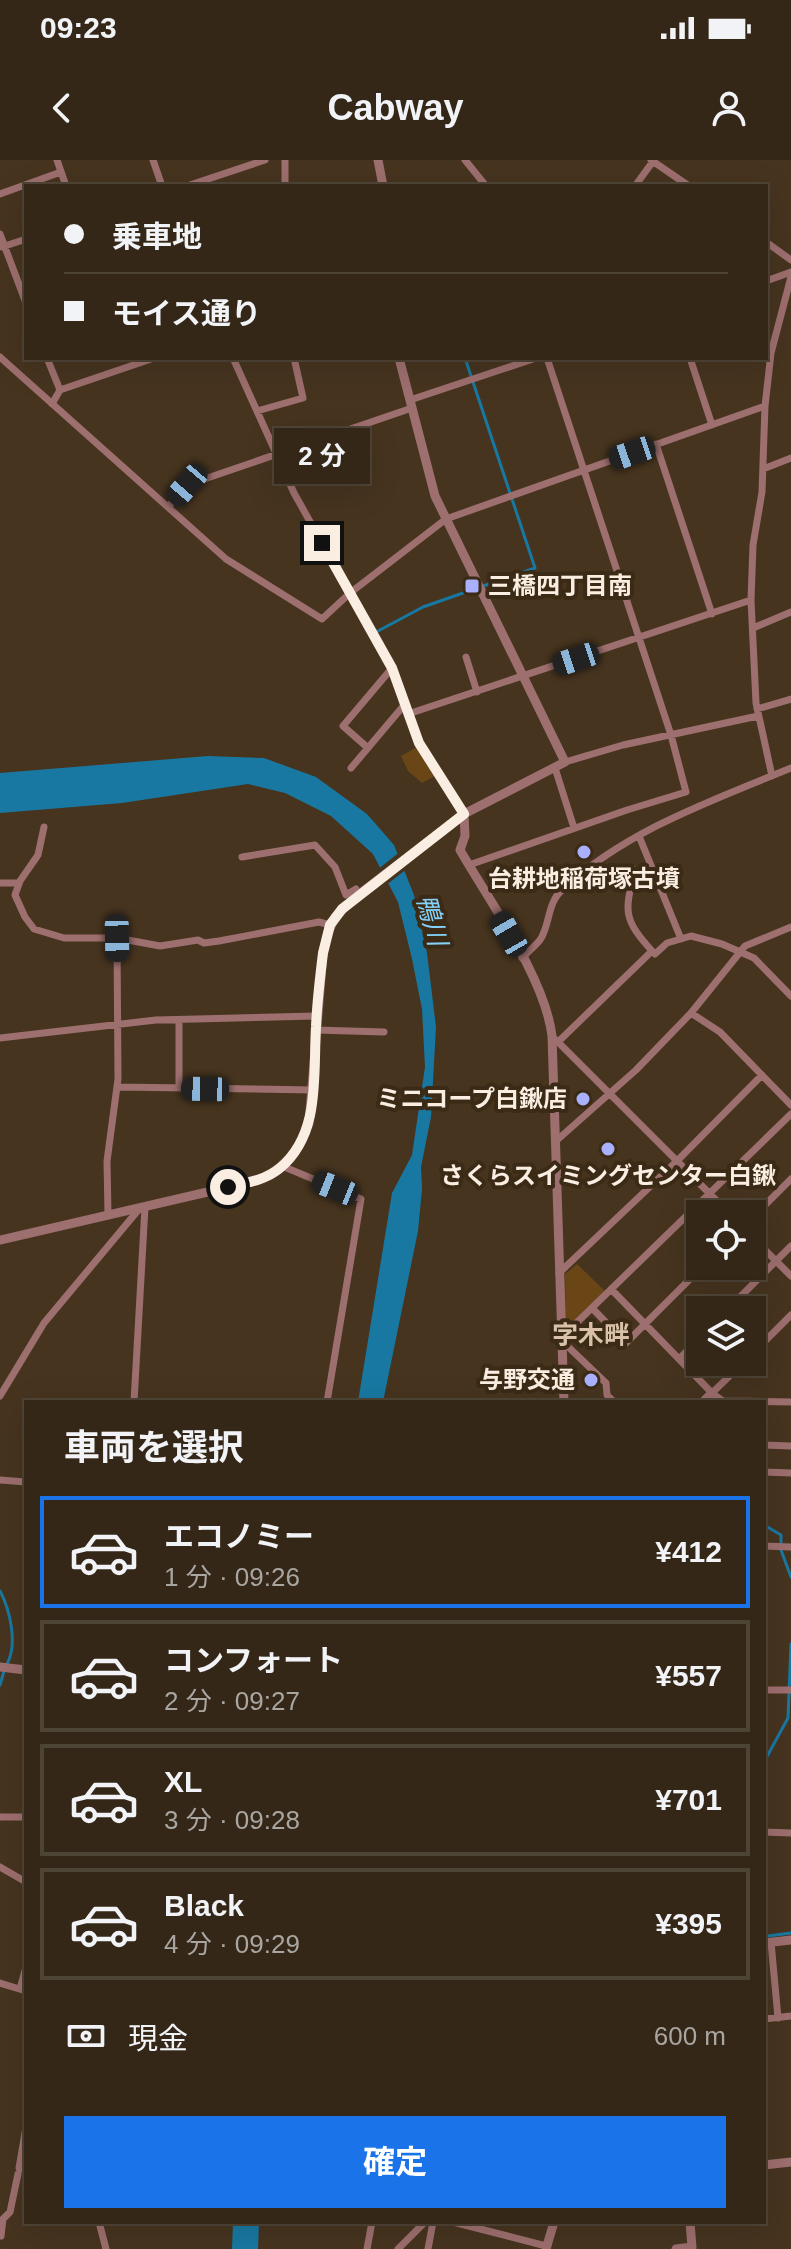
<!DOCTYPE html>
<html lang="ja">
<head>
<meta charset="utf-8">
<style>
	body { margin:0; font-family:Helvetica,"Noto Sans JP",sans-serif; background:#3f3324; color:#f1f3f6; height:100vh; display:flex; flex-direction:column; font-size:30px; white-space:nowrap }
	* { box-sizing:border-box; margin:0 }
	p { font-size:26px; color:#a9a5a1 }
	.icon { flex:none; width:44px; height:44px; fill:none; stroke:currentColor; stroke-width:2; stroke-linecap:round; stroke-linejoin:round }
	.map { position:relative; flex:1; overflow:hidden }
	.details { position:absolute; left:24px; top:1240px; width:742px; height:824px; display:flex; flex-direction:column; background:#342717; border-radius:0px; box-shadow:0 8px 32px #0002,0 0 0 2px #4e4436 }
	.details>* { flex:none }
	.top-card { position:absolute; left:24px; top:24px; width:744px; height:176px; border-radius:0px; box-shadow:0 8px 32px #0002,0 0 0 2px #4e4436; display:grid; align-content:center; height:176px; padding:0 40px; background:#342717 }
	.buttons { position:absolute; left:686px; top:1040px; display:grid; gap:16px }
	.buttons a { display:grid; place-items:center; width:80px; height:80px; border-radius:0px; background:#342717; box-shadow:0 8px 32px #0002,0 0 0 2px #4e4436; font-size:40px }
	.end { position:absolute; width:36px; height:36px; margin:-18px; border:10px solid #f9eee1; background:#111; box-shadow:0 0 0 4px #111 }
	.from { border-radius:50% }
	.bubble { position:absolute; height:56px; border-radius:0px; background:#342717; box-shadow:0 8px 32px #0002,0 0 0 2px #4e4436; font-size:26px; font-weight:700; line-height:56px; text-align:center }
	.car { position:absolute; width:24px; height:48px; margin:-24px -12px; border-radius:10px; box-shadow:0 0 6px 2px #0007; background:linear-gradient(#222 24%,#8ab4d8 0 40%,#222 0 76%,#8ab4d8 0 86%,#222 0) }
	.top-card b { display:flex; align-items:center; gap:28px; height:76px; font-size:30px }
	.top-card b+b { border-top:2px solid #4e4436 }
	.top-card i { width:20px; height:20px; background:#f1f3f6 }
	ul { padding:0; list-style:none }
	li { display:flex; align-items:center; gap:24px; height:112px; margin:0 16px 12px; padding:0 24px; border:4px solid #4e4436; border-radius:0px }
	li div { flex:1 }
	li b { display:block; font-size:30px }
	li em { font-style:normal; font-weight:700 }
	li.selected { border-color:#1a73e8 }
	li>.icon { width:72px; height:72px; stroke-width:1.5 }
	h2 { padding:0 40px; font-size:36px; line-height:96px }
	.pay { display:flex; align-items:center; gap:20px; height:88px; padding:0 40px; font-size:30px }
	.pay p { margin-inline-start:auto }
	.cta { display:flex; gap:16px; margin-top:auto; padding:16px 40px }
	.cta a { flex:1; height:92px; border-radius:0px; background:#1a73e8; color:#fff; font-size:32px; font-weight:700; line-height:92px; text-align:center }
	.status { display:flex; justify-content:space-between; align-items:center; height:56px; padding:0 40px; background:#342717; direction:ltr }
	.status svg { height:22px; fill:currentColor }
	header { display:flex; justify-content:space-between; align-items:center; height:104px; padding:0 40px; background:#342717; font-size:36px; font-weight:700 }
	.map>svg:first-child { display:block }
	.green { fill:#6a4616 }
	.water { fill:#1978a1 }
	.pier { fill:#46341f }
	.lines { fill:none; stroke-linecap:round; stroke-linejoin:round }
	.stream { stroke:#1978a1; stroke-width:3 }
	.minor { stroke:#9d6f6e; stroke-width:7 }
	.tertiary { stroke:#9d6f6e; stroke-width:9 }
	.route { stroke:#f9eee1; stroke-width:10 }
	.poi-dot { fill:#a9b0fc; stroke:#3b2a15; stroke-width:3 }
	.labels { text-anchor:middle; stroke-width:8; stroke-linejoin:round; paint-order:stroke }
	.poi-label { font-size:24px; font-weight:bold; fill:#f9eee1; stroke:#3b2a15 }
	.water-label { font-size:26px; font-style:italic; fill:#85d2fb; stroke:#3b2a15 }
	.neighbourhood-label { font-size:26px; font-weight:bold; fill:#d8c1a8; stroke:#3b2a15 }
</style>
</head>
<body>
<div class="status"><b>09:23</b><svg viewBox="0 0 49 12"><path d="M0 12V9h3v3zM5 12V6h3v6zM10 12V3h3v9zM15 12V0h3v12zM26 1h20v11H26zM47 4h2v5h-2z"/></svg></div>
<header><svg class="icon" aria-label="back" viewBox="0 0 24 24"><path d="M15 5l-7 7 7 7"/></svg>Cabway<svg class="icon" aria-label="person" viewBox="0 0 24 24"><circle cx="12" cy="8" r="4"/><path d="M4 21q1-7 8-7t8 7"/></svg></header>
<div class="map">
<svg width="791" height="2089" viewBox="0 0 791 2089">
	<rect width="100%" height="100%" fill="#46341f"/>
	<path class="green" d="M417,587l18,29 -13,7 -14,-12 -7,-15z
		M577,1104l28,27 -34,33 -5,-2 -1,-48z"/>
	<path class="water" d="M208,596l56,2 52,19 51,37 27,31 20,50 13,58 9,74 -5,90 -10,50 1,22 -4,42 -35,171h-25l34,-209 20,-38 13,-88 -3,-58 -10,-50 -14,-57 -25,-48 -42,-38 -46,-23 -37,-9 -126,19 -122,10v-40z
		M233,2062h26l-1,27h-26z"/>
	<path class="pier" d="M401,691l7,17 -23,18 -8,-16z"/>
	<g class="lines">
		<path class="stream" d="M378,471l45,-24 112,-39 -70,-210
			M764,1365l17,10v15l10,27
			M0,1431c10,19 18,53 7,73
			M0,1525l4,-14
			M764,1602l24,-44 3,-74
			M764,1725l1,48 3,3 23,-3"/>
		<path class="minor" d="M57,0l9,26
			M153,0l9,26
			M465,0l21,26
			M651,0l38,26
			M187,26l78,-26
			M285,26v-26
			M635,26l19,-26
			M0,34l61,-22
			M0,74l26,69
			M766,82l25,18
			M2,87l24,-8
			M766,121l25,-9
			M0,197l226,202 96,60 28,-26 96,-74 319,-113
			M47,198l13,32
			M233,198l61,135 98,175 27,75 45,71
			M690,198l22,67
			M410,240l126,-42
			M52,244l8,-14 94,-32
			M257,251l46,-13 -9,-40
			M656,284l56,170
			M763,309l28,-11
			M168,347l19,-22 225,-77
			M753,468l38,-16
			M466,497l11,35
			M757,549l34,-10
			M408,554l343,-114
			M368,588l-25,-22 49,-58
			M565,602l58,-17 135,-29
			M351,608l54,-64
			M555,608l19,60
			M772,616l-16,-73 -5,-103 2,-55 9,-53 3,-86 6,-53 20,-76
			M44,667l-6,28 -18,26 -5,14 10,22 9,12 30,9h53l43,8 38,-6 6,3 15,-2 100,-19 11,3
			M639,676l42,103
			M242,697l73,-12 20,22 11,28 10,-6
			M469,705l158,-55 59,-18 -15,-57 -124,-377
			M585,712l5,2 43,-5 2,4c-12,39 -10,48 17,78
			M0,723h19
			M522,798c6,-6 13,-12 18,-18 10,-14 7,-37 22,-50 65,-60 149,-89 229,-122
			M691,853l29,19 71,73
			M315,870l69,2
			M0,878l156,-18 160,-4
			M556,880l174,174
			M558,882l94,-91 3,3 12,-11 24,-7 31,8 32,14 37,38
			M118,927l195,3
			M179,928v-68
			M556,981l80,-71 55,-57 54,-67 46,-19
			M282,1006l79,33 -34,203
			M108,1055l-1,-54 11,-82 -1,-141
			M752,1058l39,-39
			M752,1077l39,39
			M559,1113l118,-112 85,-86
			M611,1129l101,104 11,8 68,1
			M592,1148l34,35 77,-77
			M727,1150l64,-64
			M562,1177l229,-223
			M561,1180l45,43 1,12 7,7
			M752,1194l39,-39
			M679,1199l21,-21
			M712,1233l32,-31
			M0,1236l44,-73 96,-115
			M134,1242l11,-195
			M421,1242h16
			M764,1285l27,1
			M764,1312l27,1
			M0,1320l26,2
			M764,1386l27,1
			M764,1530h27
			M0,1657h26
			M764,1672l27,1
			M0,1707l26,15
			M771,1782l7,76
			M0,1823l26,8
			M20,1829l6,-22
			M764,1859l27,-3
			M26,1967l-7,41 7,2
			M99,2062l7,27
			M453,2062l93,24
			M1,2076l2,-17 7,-7 8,-38
			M367,2089l5,-27
			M398,2089l27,-27
			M428,2089l5,-27"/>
		<path class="tertiary" d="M378,0l5,26
			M464,654l1,22 -5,14c30,52 85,128 92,186l12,366
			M0,1080l255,-59c28,-10 45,-30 54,-58l14,-170 5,-20 7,-16 23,-22 106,-81 101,-52 -130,-266 -36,-138
			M703,1242l9,-9
			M0,1507l26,3
			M764,1783l27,-3
			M764,2005l27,-3
			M546,2089l8,-27
			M676,2089l16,-2 -2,-25"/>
	</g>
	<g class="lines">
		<path class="route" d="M228,1027c18,-4 38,-7 52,-19 41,-34 33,-93 36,-141 1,-25 4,-50 7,-74l7,-28 12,-16 122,-95 -45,-71 -27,-75 -70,-125"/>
	</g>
	<g class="poi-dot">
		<rect x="464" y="418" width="16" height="16" rx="4"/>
		<circle cx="584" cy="692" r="8"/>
		<circle cx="583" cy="939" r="8"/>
		<circle cx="608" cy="989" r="8"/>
		<circle cx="591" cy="1220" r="8"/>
	</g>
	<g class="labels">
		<g class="poi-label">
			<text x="488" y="434" text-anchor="start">三橋四丁目南</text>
			<text x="584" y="727">台耕地稲荷塚古墳</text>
			<text x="567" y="947" text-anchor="end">ミニコープ白鍬店</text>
			<text x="608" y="1024">さくらスイミングセンター白鍬</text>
			<text x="575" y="1228" text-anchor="end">与野交通</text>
		</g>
		<g class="water-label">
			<text transform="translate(432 760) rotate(75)" y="9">鴨川</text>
		</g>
		<g class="neighbourhood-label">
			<text x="591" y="1184">字木畔</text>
		</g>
	</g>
</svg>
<div class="buttons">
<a><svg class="icon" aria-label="locate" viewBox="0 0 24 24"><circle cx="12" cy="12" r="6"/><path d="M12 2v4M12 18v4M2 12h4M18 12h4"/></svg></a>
<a><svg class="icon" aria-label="layers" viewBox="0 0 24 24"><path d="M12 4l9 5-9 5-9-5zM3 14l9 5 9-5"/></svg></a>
</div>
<i class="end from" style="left:228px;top:1027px"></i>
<i class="end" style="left:322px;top:383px"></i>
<div class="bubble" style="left:274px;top:268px;width:96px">2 分</div>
<i class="car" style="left:632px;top:293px;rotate:251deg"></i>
<i class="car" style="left:187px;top:325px;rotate:221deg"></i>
<i class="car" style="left:576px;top:499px;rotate:252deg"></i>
<i class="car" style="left:509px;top:774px;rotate:330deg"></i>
<i class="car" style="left:117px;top:778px;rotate:179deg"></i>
<i class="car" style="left:205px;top:929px;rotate:271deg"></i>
<i class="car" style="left:335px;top:1028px;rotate:292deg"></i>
<div class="top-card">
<b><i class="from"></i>乗車地</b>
<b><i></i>モイス通り</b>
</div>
<section class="details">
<h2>車両を選択</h2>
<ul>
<li class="selected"><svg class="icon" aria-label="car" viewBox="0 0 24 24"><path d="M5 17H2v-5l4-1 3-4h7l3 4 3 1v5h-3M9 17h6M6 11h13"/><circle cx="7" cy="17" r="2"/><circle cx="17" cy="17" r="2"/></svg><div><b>エコノミー</b><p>1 分 · 09:26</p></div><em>¥412</em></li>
<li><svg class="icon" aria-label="car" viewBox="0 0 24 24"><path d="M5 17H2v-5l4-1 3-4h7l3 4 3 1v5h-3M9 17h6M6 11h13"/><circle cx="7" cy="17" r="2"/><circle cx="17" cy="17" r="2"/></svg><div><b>コンフォート</b><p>2 分 · 09:27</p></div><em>¥557</em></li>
<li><svg class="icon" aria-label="car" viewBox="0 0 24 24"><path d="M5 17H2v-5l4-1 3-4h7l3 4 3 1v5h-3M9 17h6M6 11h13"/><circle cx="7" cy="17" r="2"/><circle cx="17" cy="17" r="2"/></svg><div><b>XL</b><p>3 分 · 09:28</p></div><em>¥701</em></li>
<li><svg class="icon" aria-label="car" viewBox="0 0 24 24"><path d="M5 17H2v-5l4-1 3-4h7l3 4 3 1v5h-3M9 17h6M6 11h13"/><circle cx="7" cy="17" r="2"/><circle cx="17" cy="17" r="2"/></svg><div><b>Black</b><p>4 分 · 09:29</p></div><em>¥395</em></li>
</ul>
<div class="pay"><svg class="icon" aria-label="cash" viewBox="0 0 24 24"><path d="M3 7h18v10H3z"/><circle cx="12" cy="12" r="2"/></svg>現金<p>600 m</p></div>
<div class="cta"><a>確定</a></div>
</section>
</div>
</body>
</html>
